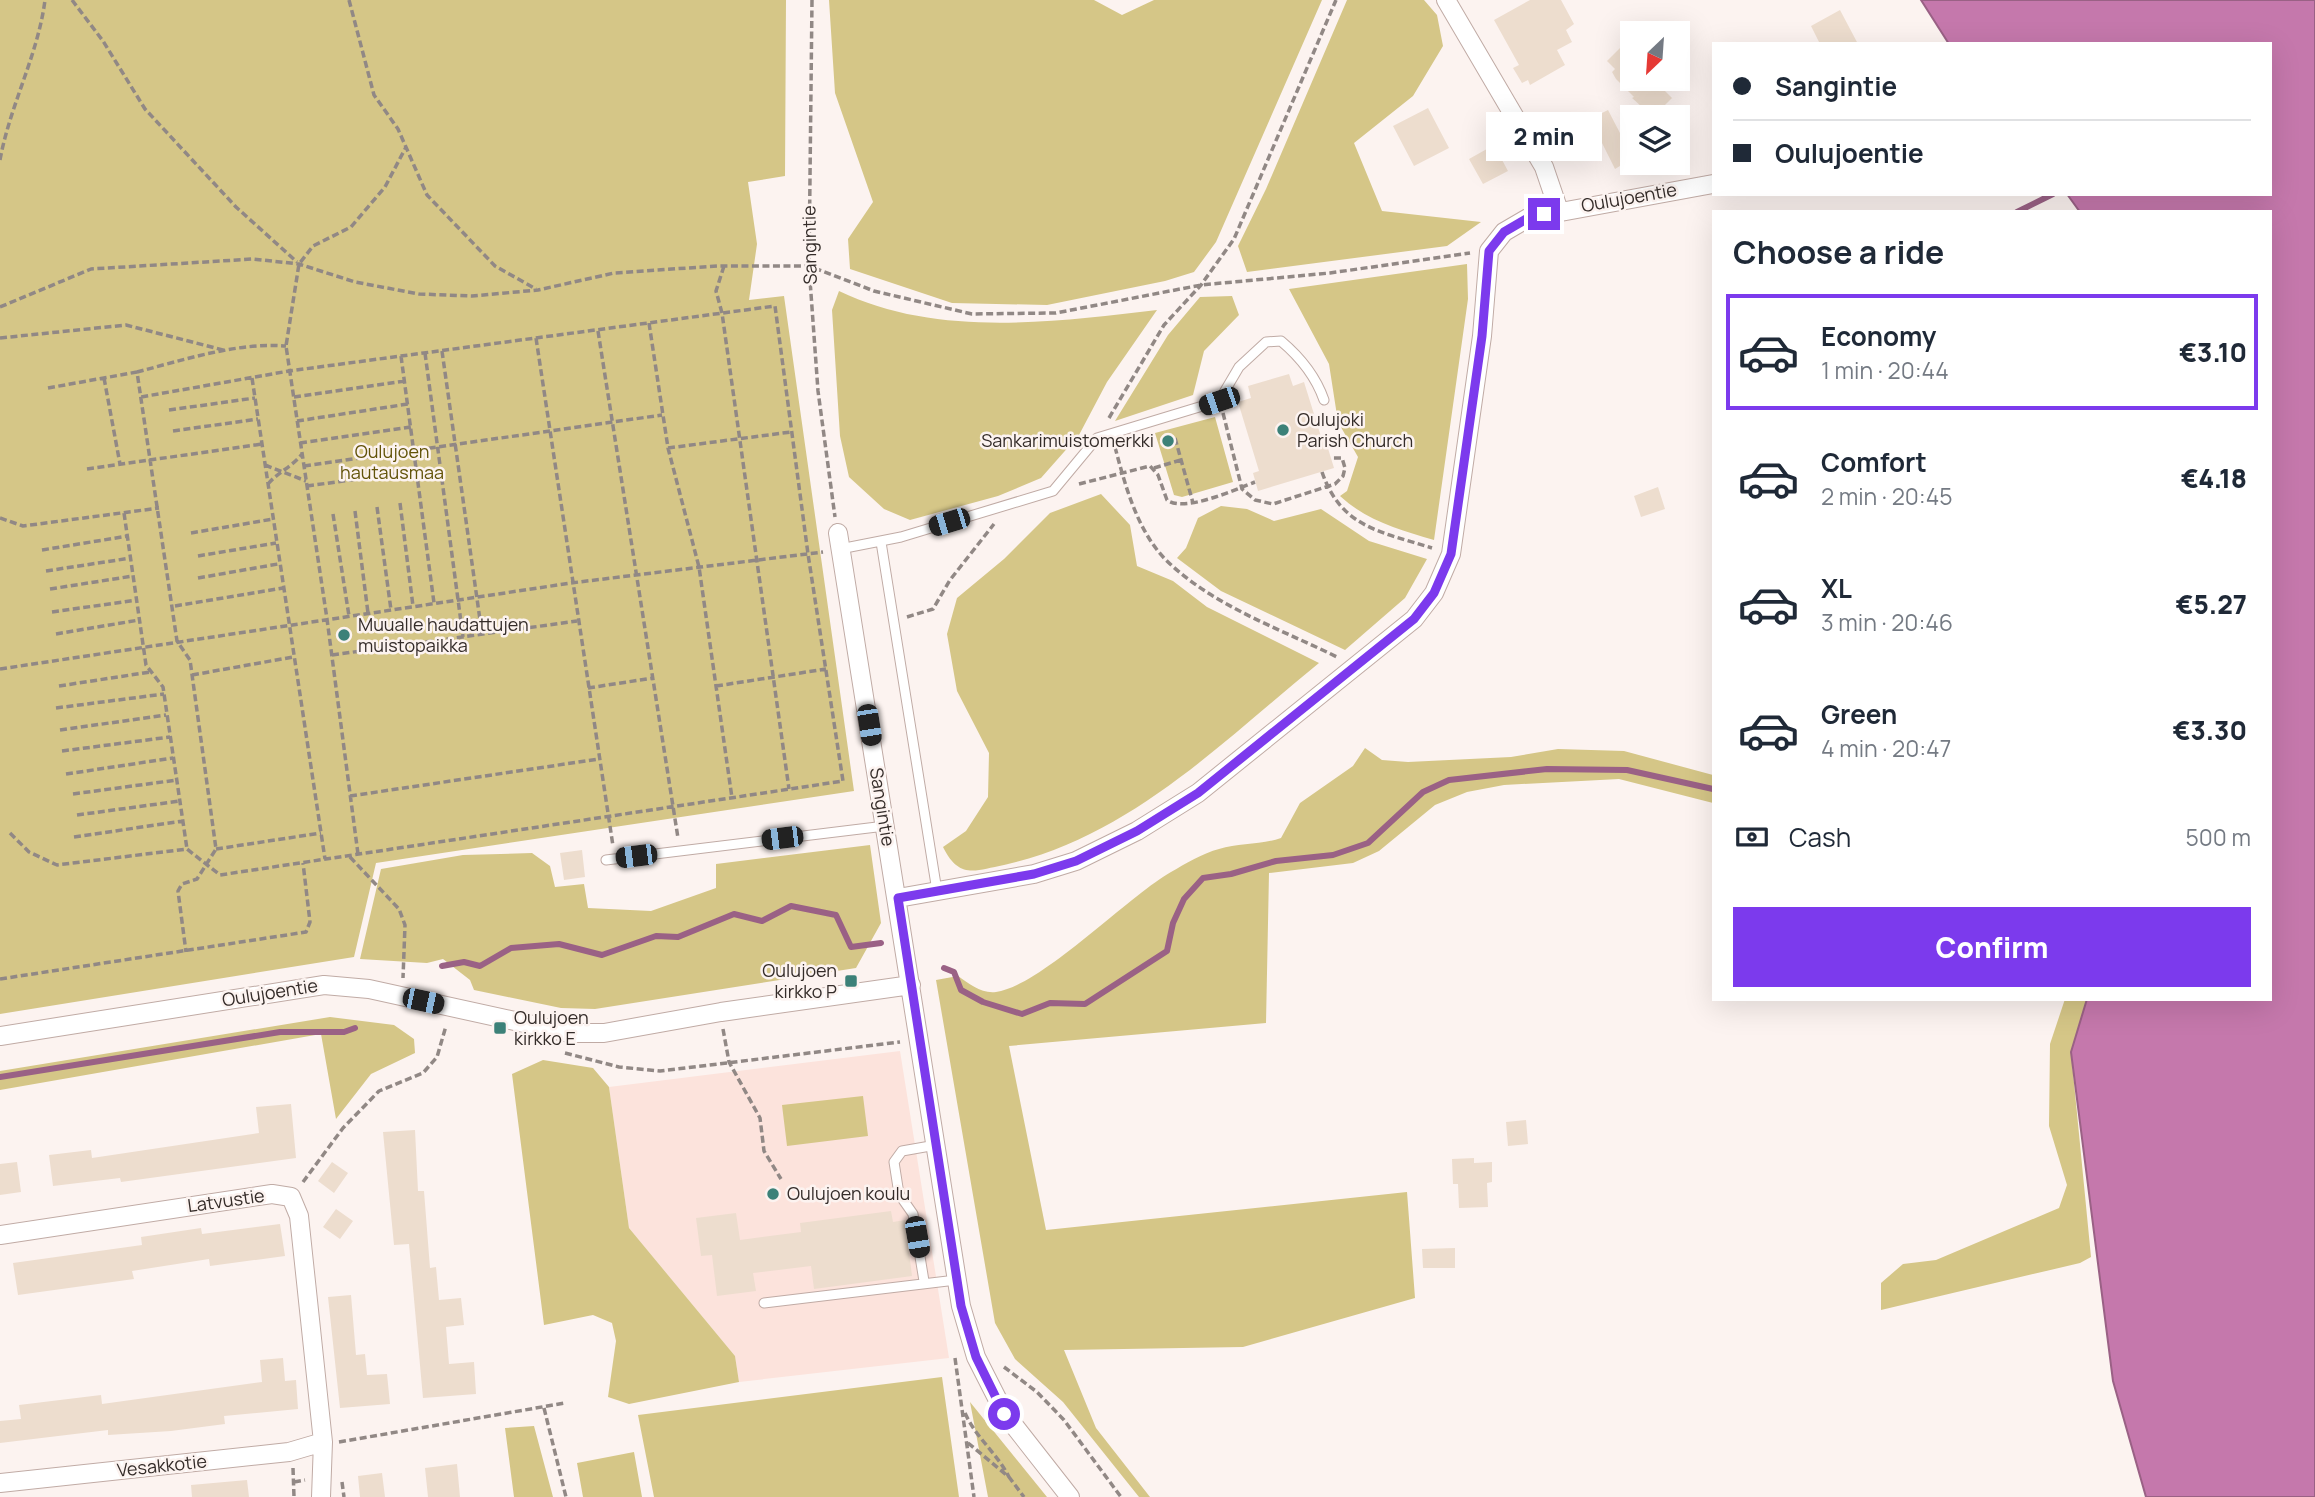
<!DOCTYPE html>
<html lang="en">
<head>
<meta charset="utf-8">
<style>
	body { margin:0; font-family:Manrope,sans-serif; background:#f6f6f7; color:#1f2937; height:100vh; display:flex; flex-direction:column; font-size:26px; white-space:nowrap }
	* { box-sizing:border-box; margin:0 }
	p { font-size:23px; color:#747a83 }
	.icon { flex:none; width:38px; height:38px; fill:none; stroke:currentColor; stroke-width:2; stroke-linecap:round; stroke-linejoin:round }
	.map { position:relative; flex:1; overflow:hidden }
	.panel { position:absolute; left:1712px; top:210px; width:560px; height:791px; display:flex; flex-direction:column; background:#fff; border-radius:0px; box-shadow:0 7px 28px #0002 }
	.panel>* { flex:none }
	.guide { position:absolute; left:1712px; top:42px; width:560px; height:154px; border-radius:0px; box-shadow:0 7px 28px #0002; display:grid; align-content:center; height:154px; padding:0 21px; background:#fff }
	.needle { width:46px; rotate:205deg }
	.tools { position:absolute; left:1620px; top:21px; display:grid; gap:14px }
	.tools a { display:grid; place-items:center; width:70px; height:70px; border-radius:0px; background:#fff; box-shadow:0 7px 28px #0002; font-size:35px }
	.end { position:absolute; width:32px; height:32px; margin:-16px; border:9px solid #7c3aed; background:#fff; box-shadow:0 0 0 4px #fff }
	.from { border-radius:50% }
	.bubble { position:absolute; height:49px; border-radius:0px; background:#fff; box-shadow:0 7px 28px #0002; font-size:23px; font-weight:800; line-height:49px; text-align:center }
	.car { position:absolute; width:21px; height:42px; margin:-21px -10px; border-radius:9px; box-shadow:0 0 5px 2px #0007; background:linear-gradient(#222 24%,#8ab4d8 0 40%,#222 0 76%,#8ab4d8 0 86%,#222 0) }
	.guide b { display:flex; align-items:center; gap:24px; height:66px; font-size:26px }
	.guide b+b { border-top:2px solid #e0e1e3 }
	.guide i { width:18px; height:18px; background:#1f2937 }
	ul { padding:0; list-style:none }
	li { display:flex; align-items:center; gap:21px; height:116px; margin:0 14px 10px; padding:0 7px; border:4px solid transparent; border-radius:0px }
	li div { flex:1 }
	li b { display:block; font-size:26px }
	li em { font-style:normal; font-weight:800 }
	li.on { border-color:#7c3aed }
	li>.icon { width:63px; height:63px; stroke-width:1.5 }
	h2 { padding:0 21px; font-size:32px; line-height:84px }
	.pay { display:flex; align-items:center; gap:18px; height:77px; padding:0 21px; font-size:26px }
	.pay p { margin-inline-start:auto }
	.cta { display:flex; gap:14px; margin-top:auto; padding:14px 21px }
	.cta a { flex:1; height:80px; border-radius:0px; background:#7c3aed; color:#fff; font-size:28px; font-weight:800; line-height:80px; text-align:center }
	.map>svg:first-child { display:block }
	.built { fill:#fce3dc }
	.green { fill:#d5c687 }
	.water { fill:#c578ac; stroke:#9a6185; stroke-width:2 }
	.lines { fill:none; stroke-linecap:round; stroke-linejoin:round }
	.stream { stroke:#9a6185; stroke-width:6 }
	.building { fill:#edddce }
	.service-casing { stroke:#c0aba5; stroke-width:11 }
	.minor-casing { stroke:#c0aba5; stroke-width:20 }
	.path { stroke:#918885; stroke-width:3.5; stroke-dasharray:7 3.5; stroke-linecap:butt }
	.service { stroke:#fff; stroke-width:9 }
	.minor { stroke:#fff; stroke-width:18 }
	.route { stroke:#7c3aed; stroke-width:9 }
	.poi-dot { fill:#3c8178; stroke:#fcf3f0; stroke-width:2.5 }
	.labels { text-anchor:middle; stroke-width:5; stroke-linejoin:round; paint-order:stroke }
	.street-label { font-size:18px; fill:#342c29; stroke:#fcf3f0 }
	.poi-label { font-size:18px; fill:#342c29; stroke:#fcf3f0; text-anchor:start }
	.park-label { font-size:18px; fill:#625308; stroke:#fcf3f0 }
</style>
</head>
<body>
<div class="map">
<svg width="2315" height="1497" viewBox="0 0 2315 1497">
	<rect width="100%" height="100%" fill="#fcf3f0"/>
	<path class="built" d="M900,1051l49,307 -210,24 -4,-26 -106,-128 -20,-141z"/>
	<path class="green" d="M0,0h786l-1,176 -37,6 9,62 -8,56 35,-4 70,495 -478,72 -22,94 -354,57z
		M829,0h265l28,15 32,-15h168l-106,242 -22,30 -29,9 -118,24 -95,-2 -102,-34 -2,-30 25,-37 -38,-109z
		M1347,0h77l13,15 6,31 -30,50 -59,47 28,68 99,11 -34,24 -200,26 -9,-26 28,-57z
		M1467,264l1,35 -34,241c-34,-10 -67,-19 -94,-44l7,-5 11,-34 -20,-35 -9,-58 -40,-75z
		M839,291c97,47 215,31 318,19l-50,72 -28,53 -38,43 -43,18 -88,24 -26,-11 -35,-32 -9,-41 -8,-126z
		M1232,296l7,19 -35,36 -11,44 -78,26 53,-86 32,-38z
		M1215,417l18,65 -51,15 -8,-2 -19,-62z
		M1101,494l29,31 7,41 36,15 34,26 112,56c-96,78 -189,174 -315,202 -30,6 -45,14 -61,-18l23,-16 22,-34 1,-44 -32,-62 -10,-57 10,-36 47,-39 46,-46z
		M1221,506l26,3 27,12 47,-12 48,32 58,18 -22,39 -60,52 -124,-59 -44,-33 9,-10 12,-30z
		M1365,748l17,12 26,2 103,-5 47,-8 66,2 89,24v28l-94,-24 -115,6 -37,7 -32,13 -56,46 -26,12 -84,10 -3,150 -257,23 37,184 361,-38 8,106 -172,49 -179,3 32,78 54,69h-11l-76,-95 -48,-43 -20,-36 -59,-343 22,-4c11,8 24,18 38,16 45,-6 130,-94 175,-120 14,-8 32,-19 48,-23 20,-6 42,-4 62,-11l19,-35 53,-37z
		M870,845l11,78 -25,45 -261,41 -34,-1 -87,-18 -4,-10 -27,-21 -16,4 -67,-4 21,-90 82,-14 69,-2 18,13 5,21 29,-3 4,24 63,3 65,-23v-24z
		M2065,999h22l-16,53 20,205 -11,6 -199,47v-27l22,-19 33,-4 123,-52 8,-23 -18,-59 1,-82z
		M330,1017l64,8 20,14 1,14 -44,21 -35,45 -15,-85 -321,56v-19z
		M543,1060l50,8 16,19 20,141 106,128 4,26 -110,22 -21,-7 8,-56 -4,-18 -19,-8 -49,10 -32,-251z
		M863,1096l5,40 -81,10 -5,-41z
		M942,1377l17,120h-305l-16,-82z
		M970,1402l77,95h-59z
		M534,1426l19,71h-39l-9,-69z
		M634,1452l8,45h-59l-6,-34z"/>
	<path class="water" d="M1921,0h394v1497h-169l-33,-116 -42,-329 16,-53h183v-787h-190l-13,-18h203v-150h-321z"/>
	<g class="lines">
		<path class="stream" d="M2017,212l36,-18
			M442,966l22,-4 16,4 31,-18 48,-4 43,11 54,-19 22,1 56,-23 28,7 29,-15 45,9 15,32 30,-4
			M944,968l10,4 7,18 22,12 39,12 28,-11 35,1 82,-53 6,-28 11,-24 19,-21 28,-4 45,-13 57,-6 35,-12 55,-51 26,-12 98,-11 80,1 86,19
			M0,1077l280,-45h64l11,-4"/>
	</g>
	<path class="building" d="M1530,0h31l13,24 -8,6 6,12 -15,8 8,15 -35,20 -2,-5 -6,3 -9,-15 6,-3 -25,-45z
		M1840,10l18,34h-38l-9,-18z
		M1633,35v44h20l19,19 -19,19 -21,-19 2,-1 -18,-18 -4,-7 3,-3 -8,-8z
		M1428,108l21,40 -35,18 -21,-40z
		M1608,110l25,48 -18,11 -25,-50z
		M1494,145l14,26 -25,13 -14,-25z
		M1289,374l4,12 11,-4 19,61 3,-1 8,26 -76,23 -5,-18 6,-2 -21,-69 13,-4 -3,-12z
		M1658,487l7,22 -24,8 -7,-21z
		M582,850l3,27 -21,3 -4,-27z
		M291,1104l5,54 -175,24 -1,-4 -67,8 -4,-31 42,-5 1,8 167,-25 -3,-26z
		M1526,1120l2,24 -20,2 -2,-24z
		M415,1130l3,61h6l6,77 6,-1 3,33 22,-2 3,27 -18,2 3,37 25,-2 2,32 -53,4 -14,-154 -15,1 -11,-113z
		M1474,1158v5l18,-1v20l-5,1 1,24 -29,1 -1,-24h-5l-1,-25z
		M17,1162l4,30 -21,3v-31z
		M332,1162l16,11 -14,20 -16,-12z
		M336,1209l17,12 -13,18 -17,-12z
		M891,1211l2,11 12,-2 7,56 -98,13 -3,-23 -58,7 3,18 -39,5 -5,-41 -11,1 -5,-38 40,-5 4,27 61,-8 -1,-9z
		M280,1224l5,32 -75,10 -1,-7 -77,12 2,8 -116,16 -5,-32 129,-18 -1,-8 60,-9 1,6z
		M1455,1248v20h-32l-1,-19z
		M351,1295l5,60 9,-1 2,21 20,-1 3,30 -50,4 -12,-111z
		M283,1358l2,23 11,-1 2,29 -74,7 1,8 -54,7 -63,4v-5l-108,13v-22l21,-2 -2,-14 82,-10 1,9 160,-22 -2,-22z
		M457,1464l3,33h-32l-3,-29z
		M382,1473l3,24h-25l-2,-21z
		M247,1480l2,17h-57l-1,-12z"/>
	<g class="lines">
		<defs>
			<path id="service" d="M881,542l56,349
				M840,549l61,-12 152,-46 44,-53 122,-37 20,-34 27,-25 15,-1c19,16 35,36 43,59
				M606,860l279,-34
				M924,1281l-11,-67 -14,-20 -5,-32 8,-11 34,-6
				M764,1303l192,-23"/>
			<path id="minor" d="M1446,0l98,167 15,44
				M838,533l123,773 15,51 29,57 65,83
				M898,898l136,-24 42,-13 61,-30 61,-38 216,-174 20,-26 17,-39 31,-218 7,-85 15,-19 24,-14 185,-34
				M0,1036l324,-51 45,4 200,44h35l117,-21 190,-27
				M0,1235l272,-41 19,3 8,19 24,226 -2,55
				M0,1483l289,-31 34,-10"/>
		</defs>
		<use href="#service" class="service-casing"/>
		<use href="#minor" class="minor-casing"/>
		<path class="path" d="M72,0l31,41 42,68 91,98 61,55
			M349,0l25,95 24,34 29,66 68,71 41,23
			M812,0l-3,266 9,125 17,126
			M0,160c10,-55 38,-105 45,-160
			M724,266l-8,25 6,22 67,476
			M0,307l91,-38 162,-10 46,5 56,18 64,12 53,2 66,-6 76,-17 103,-7h92l65,25 98,23 84,-1 145,-28 129,-12 140,-20
			M649,323l19,125 31,119 33,231
			M598,331l80,507
			M0,338l126,-13 101,26
			M536,338l77,508
			M442,351l40,283
			M425,353l38,284
			M401,356l33,247
			M137,372c46,-12 101,-30 149,-26
			M104,378l16,86
			M252,378l73,481
			M48,388l89,-16 40,269 13,19 26,189 -19,30 -15,5 -4,7 8,61
			M294,397l111,-16
			M169,410l86,-12
			M1223,413l19,76 13,11 18,4 62,-20 8,-8 2,-8 -3,-10h-11
			M1109,418l55,-93 37,-40 33,-46 102,-239
			M297,421l111,-17
			M173,431l85,-12
			M1175,438l18,65
			M300,443l111,-16
			M1115,447c10,38 22,83 50,112 47,47 116,70 174,99
			M668,448l123,-16
			M265,465l41,16
			M304,466l358,-51
			M1154,468l27,-8
			M87,469l175,-25
			M1322,472c19,56 60,60 110,76
			M268,484c10,-12 24,-17 34,-30
			M1079,484l71,-18 8,9 9,25c18,13 69,-11 88,-18
			M307,486l110,-15
			M400,503l13,103
			M377,507l14,103
			M355,511l13,102
			M124,513l22,152 17,22 24,162
			M333,514l16,102
			M0,518l23,8 136,-18
			M191,533l82,-14
			M42,550l86,-14
			M198,556l78,-13
			M46,571l85,-13
			M198,578l80,-14
			M50,589l83,-13
			M175,606l108,-18
			M52,612l85,-12
			M907,617l26,-8 17,-29 44,-56
			M56,634l83,-14
			M332,655l245,-34
			M0,669l571,-86 252,-31
			M192,675l101,-18
			M59,686l91,-14
			M716,686l110,-17
			M588,688l65,-10
			M56,708l108,-14
			M60,730l106,-15
			M62,751l108,-14
			M66,774l107,-16
			M73,794l104,-14
			M350,796l249,-37
			M77,815l103,-14
			M10,833l19,19 28,13 130,-16 33,26 623,-94 -35,-227 -33,-248 -486,65 -148,26
			M74,837l109,-16
			M216,849l105,-16
			M358,854l-31,-235 -41,-273 13,-82 14,-18 38,-19 34,-40 21,-40
			M350,857l49,52 6,16 -2,53
			M0,979l306,-47 4,-10 -7,-59
			M723,1029l6,33 31,56 4,33 17,28
			M565,1053l54,14 41,4 240,-29
			M303,1182l40,-54 36,-37 44,-18 14,-16 9,-31
			M955,1358l19,139
			M1004,1367l33,25 27,28 57,77
			M544,1408l22,89
			M965,1413c11,25 32,40 44,64
			M339,1442l226,-39
			M968,1443l41,34 15,20
			M293,1468l1,29
			M294,1482l11,-2
			M342,1482l2,15"/>
		<use href="#service" class="service"/>
		<use href="#minor" class="minor"/>
	</g>
	<g class="lines">
		<path class="route" d="M1004,1414l-28,-57 -15,-51 -63,-408 136,-24 42,-13 61,-30 61,-38 216,-174 20,-26 17,-39 31,-218 7,-85 15,-19 24,-14 16,-4"/>
	</g>
	<g class="poi-dot">
		<circle cx="1283" cy="430" r="7"/>
		<circle cx="1168" cy="441" r="7"/>
		<circle cx="344" cy="635" r="7"/>
		<rect x="844" y="974" width="14" height="14" rx="3.5"/>
		<rect x="493" y="1021" width="14" height="14" rx="3.5"/>
		<circle cx="773" cy="1194" r="7"/>
	</g>
	<g class="labels">
		<g class="street-label">
			<text transform="translate(1629 198) rotate(-10)" y="6">Oulujoentie</text>
			<text transform="translate(810 245) rotate(-91)" y="6">Sangintie</text>
			<text transform="translate(882 807) rotate(81)" y="6">Sangintie</text>
			<text transform="translate(270 993) rotate(-9)" y="6">Oulujoentie</text>
			<text transform="translate(226 1201) rotate(-8)" y="6">Latvustie</text>
			<text transform="translate(162 1466) rotate(-6)" y="6">Vesakkotie</text>
		</g>
		<g class="poi-label">
			<text x="1297" y="426">Oulujoki<tspan x="1297" dy="21">Parish Church</tspan></text>
			<text x="1154" y="447" text-anchor="end">Sankarimuistomerkki</text>
			<text x="358" y="631">Muualle haudattujen<tspan x="358" dy="21">muistopaikka</tspan></text>
			<text x="837" y="977" text-anchor="end">Oulujoen<tspan x="837" dy="21">kirkko P</tspan></text>
			<text x="514" y="1024">Oulujoen<tspan x="514" dy="21">kirkko E</tspan></text>
			<text x="787" y="1200">Oulujoen koulu</text>
		</g>
		<g class="park-label">
			<text x="392" y="458">Oulujoen<tspan x="392" dy="21">hautausmaa</tspan></text>
		</g>
	</g>
</svg>
<div class="tools">
<a><svg class="needle" viewBox="-14 -14 28 28"><path d="M0-13l5 13h-10z" fill="#e53935"/><path d="M0 13l5-13h-10z" fill="#747a83"/></svg></a>
<a><svg class="icon" aria-label="layers" viewBox="0 0 24 24"><path d="M12 4l9 5-9 5-9-5zM3 14l9 5 9-5"/></svg></a>
</div>
<i class="end from" style="left:1004px;top:1414px"></i>
<i class="end" style="left:1544px;top:214px"></i>
<div class="bubble" style="left:1486px;top:112px;width:116px">2 min</div>
<i class="car" style="left:1219px;top:401px;rotate:251deg"></i>
<i class="car" style="left:949px;top:522px;rotate:253deg"></i>
<i class="car" style="left:869px;top:725px;rotate:171deg"></i>
<i class="car" style="left:782px;top:838px;rotate:263deg"></i>
<i class="car" style="left:636px;top:856px;rotate:263deg"></i>
<i class="car" style="left:423px;top:1001px;rotate:102deg"></i>
<i class="car" style="left:917px;top:1237px;rotate:170deg"></i>
<div class="guide">
<b><i class="from"></i>Sangintie</b>
<b><i></i>Oulujoentie</b>
</div>
<section class="panel">
<h2>Choose a ride</h2>
<ul>
<li class="on"><svg class="icon" aria-label="car" viewBox="0 0 24 24"><path d="M5 17H2v-5l4-1 3-4h7l3 4 3 1v5h-3M9 17h6M6 11h13"/><circle cx="7" cy="17" r="2"/><circle cx="17" cy="17" r="2"/></svg><div><b>Economy</b><p>1 min · 20:44</p></div><em>€3.10</em></li>
<li><svg class="icon" aria-label="car" viewBox="0 0 24 24"><path d="M5 17H2v-5l4-1 3-4h7l3 4 3 1v5h-3M9 17h6M6 11h13"/><circle cx="7" cy="17" r="2"/><circle cx="17" cy="17" r="2"/></svg><div><b>Comfort</b><p>2 min · 20:45</p></div><em>€4.18</em></li>
<li><svg class="icon" aria-label="car" viewBox="0 0 24 24"><path d="M5 17H2v-5l4-1 3-4h7l3 4 3 1v5h-3M9 17h6M6 11h13"/><circle cx="7" cy="17" r="2"/><circle cx="17" cy="17" r="2"/></svg><div><b>XL</b><p>3 min · 20:46</p></div><em>€5.27</em></li>
<li><svg class="icon" aria-label="car" viewBox="0 0 24 24"><path d="M5 17H2v-5l4-1 3-4h7l3 4 3 1v5h-3M9 17h6M6 11h13"/><circle cx="7" cy="17" r="2"/><circle cx="17" cy="17" r="2"/></svg><div><b>Green</b><p>4 min · 20:47</p></div><em>€3.30</em></li>
</ul>
<div class="pay"><svg class="icon" aria-label="cash" viewBox="0 0 24 24"><path d="M3 7h18v10H3z"/><circle cx="12" cy="12" r="2"/></svg>Cash<p>500 m</p></div>
<div class="cta"><a>Confirm</a></div>
</section>
</div>
</body>
</html>
